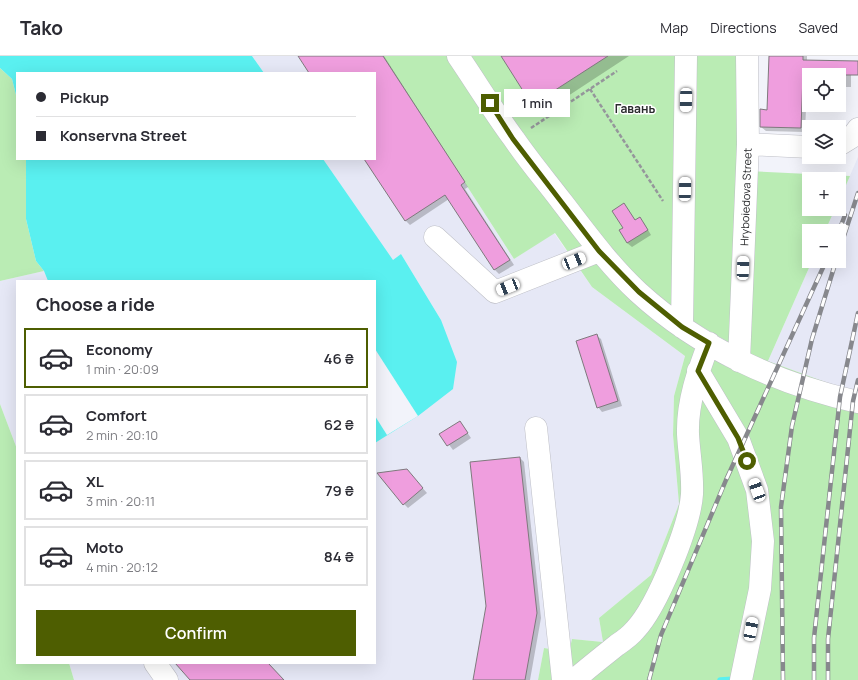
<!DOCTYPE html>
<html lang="en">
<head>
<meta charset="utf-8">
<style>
	body { margin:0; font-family:Manrope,sans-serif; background:#f2f2f3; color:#2b2b33; height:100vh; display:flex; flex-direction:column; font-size:15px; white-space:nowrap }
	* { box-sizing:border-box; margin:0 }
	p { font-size:13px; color:#7c7c81 }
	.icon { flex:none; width:22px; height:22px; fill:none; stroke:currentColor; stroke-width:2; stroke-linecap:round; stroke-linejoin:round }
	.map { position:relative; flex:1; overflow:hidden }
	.drawer { position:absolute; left:16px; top:224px; width:360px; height:384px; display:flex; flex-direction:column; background:#fff; border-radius:0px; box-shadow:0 4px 16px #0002 }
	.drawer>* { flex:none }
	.hud { position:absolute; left:16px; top:16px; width:360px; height:88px; border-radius:0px; box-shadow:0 4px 16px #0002; display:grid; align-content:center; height:88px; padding:0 20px; background:#fff }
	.fabs { position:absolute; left:802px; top:12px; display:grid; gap:8px }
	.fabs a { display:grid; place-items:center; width:44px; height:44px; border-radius:0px; background:#fff; box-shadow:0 4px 16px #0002; font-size:20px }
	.end { position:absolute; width:18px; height:18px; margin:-9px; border:5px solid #4e5e01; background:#fff; box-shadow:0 0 0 2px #fff }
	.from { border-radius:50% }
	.bubble { position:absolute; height:28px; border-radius:0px; background:#fff; box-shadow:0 4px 16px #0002; font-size:13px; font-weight:600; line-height:28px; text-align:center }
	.car { position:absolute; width:12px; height:24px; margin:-12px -6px; border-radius:5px; box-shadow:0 0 3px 1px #0007; background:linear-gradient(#fff 24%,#345 0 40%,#fff 0 76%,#345 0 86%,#fff 0) }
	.hud b { display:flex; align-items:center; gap:14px; height:38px; font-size:15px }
	.hud b+b { border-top:1px solid #e1e1e2 }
	.hud i { width:10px; height:10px; background:#2b2b33 }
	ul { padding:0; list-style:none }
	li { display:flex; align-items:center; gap:12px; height:60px; margin:0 8px 6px; padding:0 12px; border:2px solid #e1e1e2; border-radius:0px }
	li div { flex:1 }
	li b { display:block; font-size:15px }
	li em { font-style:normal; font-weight:600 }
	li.selected { border-color:#4e5e01 }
	li>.icon { width:36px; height:36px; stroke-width:1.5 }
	h2 { padding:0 20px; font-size:18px; line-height:48px }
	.cta { display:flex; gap:8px; margin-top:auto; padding:8px 20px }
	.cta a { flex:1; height:46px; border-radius:0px; background:#4e5e01; color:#fff; font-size:16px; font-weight:600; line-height:46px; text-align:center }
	header { display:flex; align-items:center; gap:24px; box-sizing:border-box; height:56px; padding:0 20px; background:#fff; border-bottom:1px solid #e1e1e2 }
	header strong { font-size:19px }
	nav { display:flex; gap:22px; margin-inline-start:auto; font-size:14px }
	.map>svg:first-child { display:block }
	.built { fill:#e6e8f6 }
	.green { fill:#baecb4 }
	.water { fill:#5af0f0 }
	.pier { fill:#f2f3fa }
	.shadow { fill:#0003 }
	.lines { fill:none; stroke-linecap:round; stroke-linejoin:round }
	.stream { stroke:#5af0f0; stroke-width:5.5 }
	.building { fill:#ef9ede; stroke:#7f797d }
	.minor-casing { stroke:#bebfc6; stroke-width:23 }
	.path { stroke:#95969b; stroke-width:2.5; stroke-dasharray:4 2; stroke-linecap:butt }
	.minor { stroke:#fff; stroke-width:22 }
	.rail-casing { stroke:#87888d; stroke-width:4.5 }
	.rail { stroke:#fff; stroke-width:3; stroke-dasharray:9; stroke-linecap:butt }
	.route { stroke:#4e5e01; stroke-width:5 }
	.labels { text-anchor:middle; stroke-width:3; stroke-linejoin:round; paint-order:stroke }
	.street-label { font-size:11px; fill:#2a2b2d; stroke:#fff }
	.neighbourhood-label { font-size:12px; font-weight:bold; fill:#2a2b2d; stroke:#fff }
</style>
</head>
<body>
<header>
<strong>Tako</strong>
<nav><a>Map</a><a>Directions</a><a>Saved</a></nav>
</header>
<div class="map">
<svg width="858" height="624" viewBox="0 0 858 624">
	<rect width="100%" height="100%" fill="#f2f3fa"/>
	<path class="built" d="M252,0h131l131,203 40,-26 38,54 93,69 -11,40 -1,39 6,69 -28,71 -52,43 4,24 -31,-3 -2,13 -26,-4 -6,32h-464l-5,-17h306v-220l43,-27 23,-96 -40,-66 -8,7 -70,-102h52v-86h-111z
		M858,101v237l-90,-33 44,-100h27v-30h-14l10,-22h4v-8z
		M44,215l4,10h-31v168l-17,-45v-123z"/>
	<path class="green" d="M383,0h298l-3,280 49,31 17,-19 3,-177 103,5 -11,25v-22h-30v30h26l-10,22h-16v30h3l-44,100 90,33v286h-320l6,-32 25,4 3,-13 31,3 -4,-24 52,-43 28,-71 -6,-69 1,-39 11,-40 -93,-69 -37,-54 -41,26z
		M691,0h50l-6,290 -48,-28z
		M0,12l12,11 5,20v60h9v60l10,42 8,10 -44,10z
		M0,348l17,45v214h52l5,17h-74z"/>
	<path class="water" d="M0,0h252l12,17h-247v26l-5,-20 -12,-11z
		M26,103h297l70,101 8,-6 40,66 16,42 -4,27 -35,27 -43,27v-162h-327l-4,-10 -8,-10 -10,-42z"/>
	<path class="pier" d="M375,293l43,67 -31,19 -12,-19z"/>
	<path class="shadow" d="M299,0h85l84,131 -3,2 49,76 -15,9 -4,-4 -46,-71 -39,26 -5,-5 -39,-61h9v-86h-65z
		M502,0h127l-87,57 -9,-9z
		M770,0h37v5l44,5v21h-12v-12h-30v11h-2l-2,46 -39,-1 -5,-4 7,-16z
		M624,148l12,17 8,2 7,12 -19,12 -5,-4 -3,-14z
		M596,279l5,4 21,67 -20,6 -4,-5z
		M460,366l11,16 -18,12 -12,-16z
		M520,402l4,4 17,156 -11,62h-56z
		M411,419l16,18 -19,15 -4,-4z"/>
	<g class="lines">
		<path class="stream" d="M720,624l16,-1"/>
	</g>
	<path class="building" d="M298,0h85l82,126 -4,3 49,75 -16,10 -49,-75 -40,26 -41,-62h11v-86h-66z
		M501,0h107l-76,49z
		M769,0h34v4l55,1v14h-55l-2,53 -41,-1v-18l7,1z
		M624,147l11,17 5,-3 8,13 -21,13 -8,-13 4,-2 -11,-17z
		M597,278l21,67 -21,7 -21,-67z
		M460,365l8,12 -21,13 -8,-12z
		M520,401l17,156 -12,67h-52l13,-74 -16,-144z
		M407,413l16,19 -20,17 -26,-32z
		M175,607h93l16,17h-94z"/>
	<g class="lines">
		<defs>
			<path id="minor" d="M458,0c19,28 36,56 56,83 15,22 32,42 48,63 24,31 47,63 76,90 61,56 140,92 220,110
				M748,88l61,3
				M839,89l13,-8 6,-8
				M435,181l60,55 104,-41
				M682,271l4,-271
				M739,305l9,-217 -1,-88
				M698,315l40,67 19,52 6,51 -3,48 -19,91
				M536,372l27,252
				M155,607l12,17
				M574,624c14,-12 28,-23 43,-35 6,-4 13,-9 18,-15 22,-23 55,-104 57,-136 1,-21 -3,-40 -4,-60 -1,-32 10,-62 21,-91"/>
		</defs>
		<use href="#minor" class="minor-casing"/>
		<path class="path" d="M590,33l73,112
			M531,72l86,-57"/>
		<use href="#minor" class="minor"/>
		<defs>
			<path id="rail" d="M839,175l6,-16
				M839,195l19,-58
				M649,624l12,-45 65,-155 100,-219
				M783,624l-2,-173 11,-81 20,-87 24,-78
				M814,624v-42l26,-241 18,-84
				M828,624v-41l25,-238 5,-21"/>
		</defs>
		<use href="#rail" class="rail-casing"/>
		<use href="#rail" class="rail"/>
	</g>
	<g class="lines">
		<path class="route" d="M490,47l23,36 86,112 40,41 43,35 27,16 -11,28 40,67 9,23"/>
	</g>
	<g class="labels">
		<g class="street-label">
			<text transform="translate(746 141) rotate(-88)" y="4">Hryboiedova Street</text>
		</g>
		<g class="neighbourhood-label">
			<text x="635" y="57">Гавань</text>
		</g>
	</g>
</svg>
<div class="fabs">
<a><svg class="icon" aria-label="locate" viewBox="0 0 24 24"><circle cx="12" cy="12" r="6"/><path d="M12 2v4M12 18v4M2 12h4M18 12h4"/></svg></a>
<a><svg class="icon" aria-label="layers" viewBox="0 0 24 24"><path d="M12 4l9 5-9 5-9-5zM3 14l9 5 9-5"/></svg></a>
<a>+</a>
<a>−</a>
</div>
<i class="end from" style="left:747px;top:405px"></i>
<i class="end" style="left:490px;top:47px"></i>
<div class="bubble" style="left:504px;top:33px;width:66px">1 min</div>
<i class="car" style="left:686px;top:44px;rotate:181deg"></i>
<i class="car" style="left:685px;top:133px;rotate:1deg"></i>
<i class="car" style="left:574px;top:205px;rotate:68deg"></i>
<i class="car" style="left:743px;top:212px;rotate:2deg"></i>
<i class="car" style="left:508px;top:231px;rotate:248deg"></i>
<i class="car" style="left:757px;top:434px;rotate:340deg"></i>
<i class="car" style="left:751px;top:573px;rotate:11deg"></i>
<div class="hud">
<b><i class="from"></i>Pickup</b>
<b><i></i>Konservna Street</b>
</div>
<section class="drawer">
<h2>Choose a ride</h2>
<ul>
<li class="selected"><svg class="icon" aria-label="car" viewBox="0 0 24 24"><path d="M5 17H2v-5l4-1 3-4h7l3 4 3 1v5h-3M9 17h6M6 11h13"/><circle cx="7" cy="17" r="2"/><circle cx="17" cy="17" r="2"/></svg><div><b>Economy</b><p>1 min · 20:09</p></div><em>46 ₴</em></li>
<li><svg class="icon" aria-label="car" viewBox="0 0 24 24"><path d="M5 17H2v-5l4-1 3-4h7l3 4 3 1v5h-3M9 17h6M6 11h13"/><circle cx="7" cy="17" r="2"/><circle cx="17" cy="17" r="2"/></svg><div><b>Comfort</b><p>2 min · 20:10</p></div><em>62 ₴</em></li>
<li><svg class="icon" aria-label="car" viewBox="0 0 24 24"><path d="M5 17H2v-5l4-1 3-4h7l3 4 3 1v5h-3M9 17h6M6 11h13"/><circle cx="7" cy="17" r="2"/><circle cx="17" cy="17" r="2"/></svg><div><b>XL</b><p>3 min · 20:11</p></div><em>79 ₴</em></li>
<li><svg class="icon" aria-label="car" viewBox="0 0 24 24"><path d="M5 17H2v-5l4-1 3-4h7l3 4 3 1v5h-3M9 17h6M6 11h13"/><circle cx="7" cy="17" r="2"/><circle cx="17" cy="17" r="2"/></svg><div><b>Moto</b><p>4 min · 20:12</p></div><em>84 ₴</em></li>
</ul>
<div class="cta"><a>Confirm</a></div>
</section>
</div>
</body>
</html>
